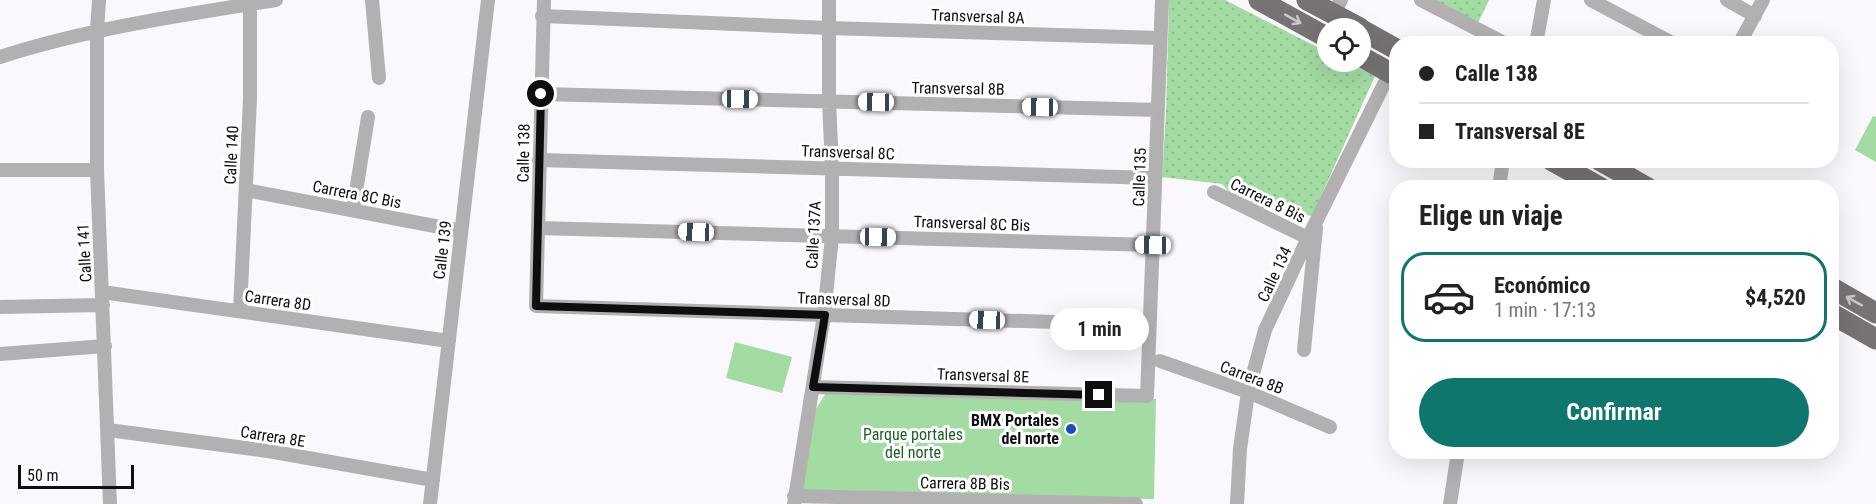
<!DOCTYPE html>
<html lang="es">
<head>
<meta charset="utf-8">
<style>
	body { margin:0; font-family:"Roboto Condensed",sans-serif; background:#f6f6f6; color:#222; height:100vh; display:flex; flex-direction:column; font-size:22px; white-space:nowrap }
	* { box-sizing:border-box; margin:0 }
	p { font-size:20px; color:#767676 }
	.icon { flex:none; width:33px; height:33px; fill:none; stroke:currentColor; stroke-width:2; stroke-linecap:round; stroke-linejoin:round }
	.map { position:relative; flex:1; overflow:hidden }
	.panel { position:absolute; left:1389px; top:180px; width:450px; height:279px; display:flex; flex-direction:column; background:#fff; border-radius:24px; box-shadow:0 6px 24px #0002 }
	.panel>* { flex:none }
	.top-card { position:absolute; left:1389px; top:36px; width:450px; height:132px; border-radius:24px; box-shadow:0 6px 24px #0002; display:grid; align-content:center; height:132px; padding:0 30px; background:#fff }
	.tools { position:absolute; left:1317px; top:18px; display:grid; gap:12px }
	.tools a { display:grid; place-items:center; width:54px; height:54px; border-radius:50%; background:#fff; box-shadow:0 6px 24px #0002; font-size:30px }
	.scale { position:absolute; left:18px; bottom:15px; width:116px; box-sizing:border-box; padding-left:6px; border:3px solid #0e0d0f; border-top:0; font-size:16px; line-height:21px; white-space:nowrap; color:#0e0d0f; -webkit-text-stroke:4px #fff; paint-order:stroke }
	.end { position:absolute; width:27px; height:27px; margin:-14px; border:8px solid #0e0d0f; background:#fff; box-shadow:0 0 0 3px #fff }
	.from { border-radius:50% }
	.bubble { position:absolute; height:42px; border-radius:21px; background:#fff; box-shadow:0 6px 24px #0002; font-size:20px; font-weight:700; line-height:42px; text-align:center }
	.car { position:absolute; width:18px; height:36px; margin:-18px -9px; border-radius:8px; box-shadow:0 0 4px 2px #0007; background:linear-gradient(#fff 24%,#345 0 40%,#fff 0 76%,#345 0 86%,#fff 0) }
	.top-card b { display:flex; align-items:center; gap:21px; height:57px; font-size:22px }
	.top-card b+b { border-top:2px solid #e0e0e0 }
	.top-card i { width:15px; height:15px; background:#222 }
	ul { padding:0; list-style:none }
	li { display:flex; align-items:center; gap:18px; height:90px; margin:0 12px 9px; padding:0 18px; border:3px solid transparent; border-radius:24px }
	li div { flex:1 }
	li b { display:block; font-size:22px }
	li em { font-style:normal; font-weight:700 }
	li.active { border-color:#0f766e }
	li>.icon { width:54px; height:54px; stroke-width:1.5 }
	h2 { padding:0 30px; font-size:27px; line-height:72px }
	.action { display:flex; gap:12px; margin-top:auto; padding:12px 30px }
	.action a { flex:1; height:69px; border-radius:36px; background:#0f766e; color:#fff; font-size:24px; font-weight:700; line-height:69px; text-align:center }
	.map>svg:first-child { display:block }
	.grass { fill:url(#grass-dots) }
	.park { fill:#a2dca2 }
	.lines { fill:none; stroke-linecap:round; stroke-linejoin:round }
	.street { stroke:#b2b0b0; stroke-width:14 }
	.primary { stroke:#777373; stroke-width:21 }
	.oneway { stroke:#c9c7c7 }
	.route { stroke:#0e0d0f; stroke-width:8 }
	.poi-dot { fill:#1a4db9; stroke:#fff; stroke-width:2 }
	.labels { text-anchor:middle; stroke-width:6; stroke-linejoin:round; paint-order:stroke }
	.street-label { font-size:16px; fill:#0e0d0f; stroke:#fff }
	.poi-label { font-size:16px; font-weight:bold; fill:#0e0d0f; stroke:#fff; text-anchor:end }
	.park-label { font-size:16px; fill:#1d5e23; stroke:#fff }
</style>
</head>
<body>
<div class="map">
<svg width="1876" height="504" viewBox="0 0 1876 504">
	<defs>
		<pattern id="grass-dots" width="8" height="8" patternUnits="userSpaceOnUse" patternTransform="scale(1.5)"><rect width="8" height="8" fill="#a2dca2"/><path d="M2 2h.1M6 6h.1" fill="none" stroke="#8abc8a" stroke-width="1.8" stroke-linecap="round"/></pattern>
	</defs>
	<rect width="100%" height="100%" fill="#faf8fd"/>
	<path class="grass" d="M1169,0h56l102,52 1,10h18l29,14 -63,140 -71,-11 -19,-21 -60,-7 4,-64z
		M1425,0h64l-13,27z"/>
	<path class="park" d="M1873,116l3,1v45l-21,-12z
		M735,342l57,15 -10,36 -56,-15z
		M827,391l329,8 -2,100 -358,-7 14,-73z"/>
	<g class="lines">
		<path class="street" d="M99,0l-2,30v140l13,334
			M372,0l7,78
			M544,0l-8,306 614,19
			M1421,0l85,44
			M1591,0l83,44
			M1727,0l28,16
			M1333,14l8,-14
			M542,16l287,12 331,10
			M1536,44l8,-44
			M1739,44l24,-44
			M0,57c90,-29 183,-42 276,-57
			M541,94l617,16
			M539,160l616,18
			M0,170h97
			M1499,188l4,-28
			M246,190l215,41
			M1214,192l94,46
			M353,210l15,-93
			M538,228l615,17
			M102,292l347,49
			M0,307l103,-2
			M240,311l10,-212v-99
			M1304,350l12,-122
			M0,354l105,-8
			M1160,361l88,31 82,35
			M813,387l334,9 15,-396
			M108,430l160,21 165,29
			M794,496l342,8
			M430,504l58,-504
			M794,504l30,-189 8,-79v-68l-3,-67v-101
			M1237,504l3,-55 8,-57 17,-62 43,-92 82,-166
			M1450,504l8,-52"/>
		<path class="primary" d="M1259,0l69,38
			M1307,0l53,28
			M1360,29l36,20
			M1360,56l36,20
			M1551,160l50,28
			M1599,160l49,28
			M1832,288l44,25
			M1832,314l44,25"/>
	</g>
	<defs><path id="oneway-shaft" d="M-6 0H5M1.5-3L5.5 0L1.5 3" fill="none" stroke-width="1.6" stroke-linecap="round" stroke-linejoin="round" transform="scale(1.5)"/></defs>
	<g class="oneway">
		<use href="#oneway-shaft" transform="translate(1293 19) rotate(29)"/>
		<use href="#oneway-shaft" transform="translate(1854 301) rotate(-151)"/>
	</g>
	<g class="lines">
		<path class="route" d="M541,94l-5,212 289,9 -12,72 286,8"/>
	</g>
	<circle class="poi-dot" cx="1071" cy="429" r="6"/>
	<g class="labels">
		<g class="street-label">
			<text transform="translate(978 16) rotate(2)" y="6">Transversal 8A</text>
			<text transform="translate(958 88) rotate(1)" y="6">Transversal 8B</text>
			<text transform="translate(848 152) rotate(2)" y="6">Transversal 8C</text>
			<text transform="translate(523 153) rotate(-89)" y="6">Calle 138</text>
			<text transform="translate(231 155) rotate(-87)" y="6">Calle 140</text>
			<text transform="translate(1139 177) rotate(-88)" y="6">Calle 135</text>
			<text transform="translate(357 194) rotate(11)" y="6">Carrera 8C Bis</text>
			<text transform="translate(1268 200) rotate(26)" y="6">Carrera 8 Bis</text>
			<text transform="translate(972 223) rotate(2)" y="6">Transversal 8C Bis</text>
			<text transform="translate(813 235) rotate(-87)" y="6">Calle 137A</text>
			<text transform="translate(442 250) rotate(-83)" y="6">Calle 139</text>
			<text transform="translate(84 253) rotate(-93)" y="6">Calle 141</text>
			<text transform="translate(1274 274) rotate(-65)" y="6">Calle 134</text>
			<text transform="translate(844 299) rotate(2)" y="6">Transversal 8D</text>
			<text transform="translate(278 300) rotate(8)" y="6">Carrera 8D</text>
			<text transform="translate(983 375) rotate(2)" y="6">Transversal 8E</text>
			<text transform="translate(1252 377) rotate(21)" y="6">Carrera 8B</text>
			<text transform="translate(273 436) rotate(9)" y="6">Carrera 8E</text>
			<text transform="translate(965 483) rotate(1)" y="6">Carrera 8B Bis</text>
		</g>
		<g class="poi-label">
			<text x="1059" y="426">BMX Portales<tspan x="1059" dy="18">del norte</tspan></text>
		</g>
		<g class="park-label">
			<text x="913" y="440">Parque portales<tspan x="913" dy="18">del norte</tspan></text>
		</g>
	</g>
</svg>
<div class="tools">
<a><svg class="icon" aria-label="locate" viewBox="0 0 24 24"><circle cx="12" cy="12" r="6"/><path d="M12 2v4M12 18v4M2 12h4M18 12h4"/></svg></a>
</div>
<div class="scale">50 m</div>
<i class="end from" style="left:541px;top:94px"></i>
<i class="end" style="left:1099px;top:395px"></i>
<div class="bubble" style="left:1050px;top:308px;width:99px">1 min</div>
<i class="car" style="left:740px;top:99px;rotate:91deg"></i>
<i class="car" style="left:876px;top:102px;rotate:271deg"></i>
<i class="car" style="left:1040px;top:107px;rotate:271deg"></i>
<i class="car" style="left:696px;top:232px;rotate:272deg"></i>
<i class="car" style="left:878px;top:237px;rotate:91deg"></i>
<i class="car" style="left:1153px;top:245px;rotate:271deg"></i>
<i class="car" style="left:987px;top:320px;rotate:272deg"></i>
<div class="top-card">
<b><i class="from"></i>Calle 138</b>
<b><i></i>Transversal 8E</b>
</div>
<section class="panel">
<h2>Elige un viaje</h2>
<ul>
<li class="active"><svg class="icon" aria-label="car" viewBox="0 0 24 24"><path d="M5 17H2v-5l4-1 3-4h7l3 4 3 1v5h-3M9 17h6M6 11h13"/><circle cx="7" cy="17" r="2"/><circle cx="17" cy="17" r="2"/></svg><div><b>Económico</b><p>1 min · 17:13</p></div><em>$4,520</em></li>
</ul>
<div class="action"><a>Confirmar</a></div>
</section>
</div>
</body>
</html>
